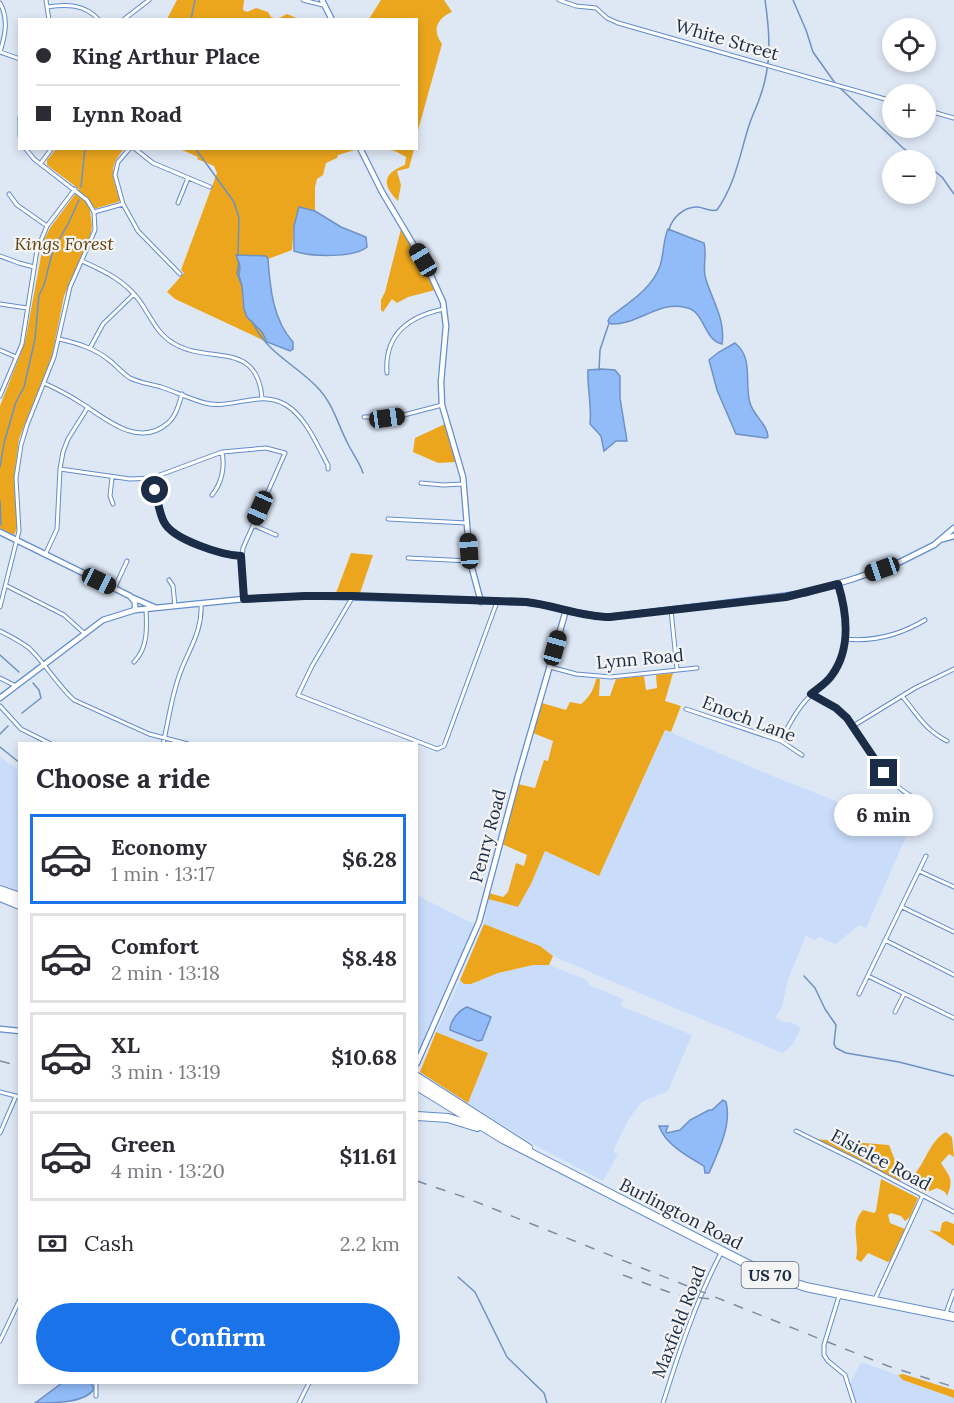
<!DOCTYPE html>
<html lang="en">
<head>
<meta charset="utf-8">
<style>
	body { margin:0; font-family:Lora,serif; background:#f2f2f3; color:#2b2b33; height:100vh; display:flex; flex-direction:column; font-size:22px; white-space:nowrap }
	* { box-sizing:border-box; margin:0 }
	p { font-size:20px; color:#7c7c81 }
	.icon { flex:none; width:33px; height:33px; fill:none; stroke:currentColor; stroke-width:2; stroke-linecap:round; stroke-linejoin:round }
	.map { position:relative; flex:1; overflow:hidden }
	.drawer { position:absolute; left:18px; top:742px; width:400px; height:642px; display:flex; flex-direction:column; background:#fff; border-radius:0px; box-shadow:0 3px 9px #0003 }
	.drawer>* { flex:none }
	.top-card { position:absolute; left:18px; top:18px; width:400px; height:132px; border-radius:0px; box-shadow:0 3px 9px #0003; display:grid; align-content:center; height:132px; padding:0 18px; background:#fff }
	.buttons { position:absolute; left:882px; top:18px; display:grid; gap:12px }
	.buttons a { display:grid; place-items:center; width:54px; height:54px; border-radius:50%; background:#fff; box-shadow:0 3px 9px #0003; font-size:30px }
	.end { position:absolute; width:27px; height:27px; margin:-14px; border:8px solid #1b2d46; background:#fff; box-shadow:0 0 0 3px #fff }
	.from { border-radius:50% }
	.bubble { position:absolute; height:42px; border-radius:21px; background:#fff; box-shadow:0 3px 9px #0003; font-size:20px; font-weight:700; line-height:42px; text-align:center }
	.car { position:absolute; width:18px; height:36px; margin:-18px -9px; border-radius:8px; box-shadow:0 0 4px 2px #0007; background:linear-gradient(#222 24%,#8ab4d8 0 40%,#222 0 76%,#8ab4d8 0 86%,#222 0) }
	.top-card b { display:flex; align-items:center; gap:21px; height:57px; font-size:22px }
	.top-card b+b { border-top:2px solid #e1e1e2 }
	.top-card i { width:15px; height:15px; background:#2b2b33 }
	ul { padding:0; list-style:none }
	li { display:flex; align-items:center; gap:18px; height:90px; margin:0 12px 9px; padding:0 6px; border:3px solid #e1e1e2; border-radius:0px }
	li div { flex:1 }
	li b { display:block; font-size:22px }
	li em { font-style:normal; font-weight:700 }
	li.selected { border-color:#1a73e8 }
	li>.icon { width:54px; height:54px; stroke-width:1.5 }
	h2 { padding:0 18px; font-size:27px; line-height:72px }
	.pay { display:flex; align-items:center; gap:15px; height:66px; padding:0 18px; font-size:22px }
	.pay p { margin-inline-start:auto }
	.button { display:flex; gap:12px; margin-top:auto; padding:12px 18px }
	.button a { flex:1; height:69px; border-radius:36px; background:#1a73e8; color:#fff; font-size:24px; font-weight:700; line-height:69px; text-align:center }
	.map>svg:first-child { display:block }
	.built { fill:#c9ddfb }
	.green { fill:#eba61e }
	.water { fill:#92bcf9; stroke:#6e91c3; stroke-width:1.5 }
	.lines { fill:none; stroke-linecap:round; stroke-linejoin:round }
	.stream { stroke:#6e91c3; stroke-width:1.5 }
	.street-casing { stroke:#628dca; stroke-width:5 }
	.secondary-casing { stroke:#628dca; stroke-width:7 }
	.highway-casing { stroke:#628dca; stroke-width:10 }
	.street { stroke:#fff; stroke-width:3 }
	.secondary { stroke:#fff; stroke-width:4.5 }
	.highway { stroke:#fff; stroke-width:8 }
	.rail { stroke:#7e8c9f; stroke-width:1.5; stroke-dasharray:10 10; stroke-linecap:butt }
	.route { stroke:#1b2d46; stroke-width:8 }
	.labels { text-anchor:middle; stroke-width:4.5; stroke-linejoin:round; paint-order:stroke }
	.shield { fill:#f4f4f4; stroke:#5c697a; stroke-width:1.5 }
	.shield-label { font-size:16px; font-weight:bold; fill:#1b2d46 }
	.street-label { font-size:18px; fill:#1b2d46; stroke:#f4f4f4 }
	.park-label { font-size:18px; font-style:italic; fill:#61430d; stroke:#f4f4f4 }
</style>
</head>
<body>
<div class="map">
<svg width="954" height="1403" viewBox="0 0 954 1403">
	<rect width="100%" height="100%" fill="#dee8f5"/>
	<path class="built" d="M665,730l105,45 139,55 -43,98 -7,-3 -23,19 -17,-7 -4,3 -9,-4 -18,43 -6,28 -7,11 11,5 5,-1 10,6 -9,17 -9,8 -156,-65 -74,-32 -13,-10 -56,-22 4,-25 30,8 13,-23 14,-33 54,25z
		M0,757l19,13v121l-19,-7z
		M417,895l57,29 -57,130z
		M533,965h16l38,15 2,5 34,14 -2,7 71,29 -24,56 -26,11 -12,15 -17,34 5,3 -15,27 -63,-33 -72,-45 20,-50 -52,-21 24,-52 4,4h7l27,-11z
		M861,1362l37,13 5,5 51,18v5h-98l-6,-20z"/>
	<path class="green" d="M177,0h67l-1,10 4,2 9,-4 12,4 3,5 6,2 10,-5 12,5h-132z
		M381,0h63l8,12c-14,6 -21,17 -10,32l-25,90v-114l-48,-1z
		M56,149h68c-17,19 -11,30 -4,51l-2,2 -28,8 2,16 -2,12 -26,58 -12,60 -33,83 -5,39 3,50 -3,7 -14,-7v-122l25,-64 19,-102 6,-12 29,-39 -32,-24v-5z
		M180,149h178l-20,6 -1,3 -11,5 -3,12 -6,4 -2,8v24l-16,-3 -5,18 -2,24 -24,9 -2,-3 -30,-1 4,11 -1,10 3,10 1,18 4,13 15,15 5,10 -92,-43 -8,-7 17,-19 -3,-3 36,-97 -3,-7 -17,-7 1,-2z
		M383,149h31l-5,19 -12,3 4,14 -3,16c-16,-16 -16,-27 7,-36l1,-8 -11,-6z
		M401,229l34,61 -27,7 -11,6 -5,-4 -9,13 -2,-2v-10l4,-8z
		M445,424l12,38 -19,1 -25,-11 2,-14z
		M351,553l22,2 -13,38h-24z
		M673,673l-8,28 16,5 -10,26 -6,-2 -66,146 -54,-25 -14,33 -13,23 -30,-8 1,-6 14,4 5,-5 8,-29 8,3 3,-11 -25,-11 16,-60 17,4 9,-28 4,1 5,-20 -20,-8 9,-30 24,7 4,-8 11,2c8,-6 13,-15 15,-25h4l-1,17h11l6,-17 28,-3 2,14 11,-2 -1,-13z
		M484,924l56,22 13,10 -4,9h-16l-35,8 -27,11h-7l-4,-4z
		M436,1032l52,21 -20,50 -48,-31z
		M946,1132l6,5 2,20 -5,-3 -8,9c9,14 13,16 6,33l-2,-4 -8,-4 -12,5 -15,-9c1,-6 4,-8 7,-13 10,-13 14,-31 29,-39z
		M813,1139l76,6 12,31 -1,6z
		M881,1179l37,19 -8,19 -5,4 -4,-5 -10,-3 -3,2 2,8 15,6 -15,32 -2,1 -20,-9 -7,9 -5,-3c4,-17 -7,-34 7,-49l11,3 2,-2z
		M946,1221l8,3v22l-25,-16 11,2 2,-9z
		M903,1374l51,16v8l-51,-18 -5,-5z"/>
	<path class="water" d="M299,207l16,4 26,16 25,10 1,10c-13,11 -57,10 -73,4v-25z
		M668,229l36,14c3,11 -1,21 1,33 6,23 21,43 17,68 -18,-4 -17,-31 -34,-36 -27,-9 -50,17 -77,16l-3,-3 2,-4c18,-14 42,-28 50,-51 4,-12 3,-26 8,-37z
		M236,255l30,1 2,3c2,29 5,61 25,83v7l-3,2 -23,-9 -5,-10 -15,-15 -3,-8 -2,-23 -3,-10 1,-10z
		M735,343c19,15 9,40 15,60 3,12 18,22 18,34l-2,1 -30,-4 -19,-44 -8,-30 10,-8z
		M602,369l13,1 5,6v22l7,43h-11l-12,10 -3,-15 -11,-12c2,-19 -3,-36 -2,-54z
		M467,1007l24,10 -9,23 -4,1 -28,-11c0,-9 9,-20 17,-23z
		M723,1100l3,2c6,23 -8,50 -17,71h-4l-1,-7c-17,-10 -39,-22 -45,-40h9l-2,5 1,2 13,-3 10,-10 19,-10h3z
		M62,1383h29l3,6c-9,14 -39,14 -59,14z"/>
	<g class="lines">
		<path class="stream" d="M793,0l13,30 7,22 22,31
			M191,20l4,-20
			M839,87l64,61 17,12
			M195,148l39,54 5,16 -1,36
			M926,164l16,13 12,17
			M81,187l4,-39
			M669,230c3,-12 15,-24 29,-23 7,1 12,5 19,3 17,-24 22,-51 30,-78 3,-12 9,-23 13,-35 12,-33 10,-63 5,-97
			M239,262l-2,11 5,13
			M252,321c15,33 42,42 65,66 16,16 21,38 31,57 5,10 12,19 15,29
			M599,370l1,-20 9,-27
			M0,467l4,-24 12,-41 8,-15 11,-48 4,-44 5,-10 9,-35 15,-26 11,-24
			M0,501l1,24
			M0,655l19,17
			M22,713l19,-15 -2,-8 -6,-7
			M0,734l8,-8
			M0,747l20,16
			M804,976l11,12 10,21 11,16 -2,19 2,4 10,5 53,9 55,14
			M458,1277l17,15 32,65 37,36 3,10"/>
		<defs>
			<path id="street" d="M46,0l3,20
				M303,0l20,5
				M559,0l17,6 20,2 11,10 11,5 274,78
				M0,3c9,16 5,33 0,49
				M47,7c20,-3 38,-3 52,13
				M123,20l26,-20
				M0,52l20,7
				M926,110l28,8
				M20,117v19
				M130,148l-12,14 -3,13 8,29 15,27 42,43
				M134,148l19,15 57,24
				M41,163l11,-15
				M9,194l8,11 30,21
				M178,203l10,-25
				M94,212l29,-8
				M0,256l19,7 15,4
				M82,261c22,10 42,19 57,39 11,15 17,33 34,43 35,22 84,-4 89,55
				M0,304l27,4
				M59,339c18,4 35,9 50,21 8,6 13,13 21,18 10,5 21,6 31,9 15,5 29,12 44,16 27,7 55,-14 81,2 20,12 31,40 42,60v4
				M90,348l13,-24 31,-30
				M0,350l16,7
				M387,373c-3,-40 23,-57 57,-64
				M44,383c13,6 25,12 37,20 24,15 57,46 87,20 8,-7 11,-19 14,-29
				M0,396l22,-52 15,-94 10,-24 28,-37
				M364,417l36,-1 42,-11
				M60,469l70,10 22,-1 70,-26 44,-4 19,5 -42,95 -2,20 3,31
				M112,478l-2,18 3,8
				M152,478c5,19 6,42 22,55l45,20 22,4
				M421,483l22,2 20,-1
				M212,495c10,-12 13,-28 10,-43
				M388,519l79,4
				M253,525l23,10
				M45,555l12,-26 3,-60 3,-17 5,-13 20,-32
				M408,558l62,3
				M169,580l4,6 2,20
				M7,586l57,29 20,18
				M114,589l13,-28
				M352,598l-40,68 -14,29 139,54 7,-3 53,-144
				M0,607l19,-76 -3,-53 5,-33 6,-20 27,-68 16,-70 25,-57 -1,-18 -7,-12 -53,-41 -9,-11
				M671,610l6,59
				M0,631c10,5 20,10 29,17 17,16 28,37 45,52l75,34 39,10
				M845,639c29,3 55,-4 80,-19
				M134,662c14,-14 13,-34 12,-53
				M550,667l26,7 35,3 86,-9
				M0,678l16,8
				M811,694c11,7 23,11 32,20 31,32 32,65 77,87
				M902,696c16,19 22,33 45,45
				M0,706l21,23 30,15
				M686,709l95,32 21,14
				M853,726l62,-38 39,-19
				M781,741c7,-15 16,-32 28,-44 7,-8 17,-13 23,-22 19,-26 15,-62 6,-91
				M163,744c5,-21 8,-44 15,-65 8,-26 25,-46 23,-75
				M919,871l35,16
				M902,907l52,25
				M885,940l69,35
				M868,976l86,42
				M859,994l67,-138
				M895,1012l9,-18
				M0,1092l20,5
				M796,1131l63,31 95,50
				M0,1133l16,-37
				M839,1296l-15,49v10l4,6 17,14 9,28
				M875,1299l47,-102
				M946,1313l8,-22
				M0,1341l20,-42
				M96,1383v13
				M299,1403l10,-20
				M663,1403c16,-51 33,-102 58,-150"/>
			<path id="secondary" d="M322,0l10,20
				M360,148l22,44 46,77 15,33 3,24 -5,56 1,23 21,72 7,84 11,41
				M0,532l130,64 5,6v8
				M943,539l11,-3
				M131,597l23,10
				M0,698l103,-78 32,-10 109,-11 61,-3 221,6c29,3 55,15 84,15l197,-24 49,-15 44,-16 34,-17 20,-17
				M0,1029l20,2
				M417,1063l62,-141 39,-146 48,-166"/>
			<path id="highway" d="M0,890l20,7
				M0,897l20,8
				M417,1077l111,71
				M417,1086l86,53 264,135 39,13 148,30
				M417,1116l31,2 29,9"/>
		</defs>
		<use href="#street" class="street-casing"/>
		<use href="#secondary" class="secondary-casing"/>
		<use href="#highway" class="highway-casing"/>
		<use href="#street" class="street"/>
		<use href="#secondary" class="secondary"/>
		<use href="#highway" class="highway"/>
		<path class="rail" d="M0,1061l20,5
			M417,1181l47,16 424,169 66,21
			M623,1275l56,21 33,3"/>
	</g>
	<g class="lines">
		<path class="route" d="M155,490c3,10 4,23 9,32 9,18 58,33 77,34l3,43 61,-3h48l173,6c28,3 55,15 84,15l176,-20 52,-13c9,29 13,65 -6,91 -5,8 -14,13 -21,19l25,14 11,10 37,55"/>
	</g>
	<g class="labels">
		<rect class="shield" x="741.5" y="1262" width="57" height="26" rx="4.5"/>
		<g class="shield-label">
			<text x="770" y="1281">US 70</text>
		</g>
		<g class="street-label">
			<text transform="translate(727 40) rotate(16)" y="6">White Street</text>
			<text transform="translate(640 659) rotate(-5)" y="6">Lynn Road</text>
			<text transform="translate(749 719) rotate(21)" y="6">Enoch Lane</text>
			<text transform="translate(488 836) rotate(-75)" y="6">Penry Road</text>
			<text transform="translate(881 1160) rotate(28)" y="6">Elsielee Road</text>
			<text transform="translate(681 1214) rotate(27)" y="6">Burlington Road</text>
			<text transform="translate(679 1322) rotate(-69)" y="6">Maxfield Road</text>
		</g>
		<g class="park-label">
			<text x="64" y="250">Kings Forest</text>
		</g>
	</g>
</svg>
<div class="buttons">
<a><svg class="icon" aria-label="locate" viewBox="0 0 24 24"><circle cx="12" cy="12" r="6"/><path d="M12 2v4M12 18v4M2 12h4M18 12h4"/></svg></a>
<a>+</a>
<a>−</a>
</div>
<i class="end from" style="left:155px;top:490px"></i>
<i class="end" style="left:884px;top:773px"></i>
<div class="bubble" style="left:834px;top:794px;width:99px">6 min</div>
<i class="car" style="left:423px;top:260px;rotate:329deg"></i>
<i class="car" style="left:387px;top:418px;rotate:82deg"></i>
<i class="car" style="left:260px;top:508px;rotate:204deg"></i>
<i class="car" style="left:469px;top:551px;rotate:356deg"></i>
<i class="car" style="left:882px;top:569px;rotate:251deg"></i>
<i class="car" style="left:99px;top:581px;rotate:116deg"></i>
<i class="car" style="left:555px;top:648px;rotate:16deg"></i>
<div class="top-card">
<b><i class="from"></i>King Arthur Place</b>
<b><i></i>Lynn Road</b>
</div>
<section class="drawer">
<h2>Choose a ride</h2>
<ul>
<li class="selected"><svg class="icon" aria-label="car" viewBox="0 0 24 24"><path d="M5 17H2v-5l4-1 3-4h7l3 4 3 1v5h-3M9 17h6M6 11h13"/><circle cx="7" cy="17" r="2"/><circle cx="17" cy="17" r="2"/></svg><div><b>Economy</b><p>1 min · 13:17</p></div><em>$6.28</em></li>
<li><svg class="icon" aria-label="car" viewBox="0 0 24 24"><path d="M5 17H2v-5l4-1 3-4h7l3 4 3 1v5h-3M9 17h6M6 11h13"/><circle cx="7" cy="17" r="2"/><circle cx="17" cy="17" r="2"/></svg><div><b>Comfort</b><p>2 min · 13:18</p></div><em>$8.48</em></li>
<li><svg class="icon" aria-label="car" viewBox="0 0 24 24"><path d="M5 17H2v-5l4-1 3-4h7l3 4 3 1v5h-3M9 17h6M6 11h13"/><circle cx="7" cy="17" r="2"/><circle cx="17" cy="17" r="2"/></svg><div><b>XL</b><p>3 min · 13:19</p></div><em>$10.68</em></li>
<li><svg class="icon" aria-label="car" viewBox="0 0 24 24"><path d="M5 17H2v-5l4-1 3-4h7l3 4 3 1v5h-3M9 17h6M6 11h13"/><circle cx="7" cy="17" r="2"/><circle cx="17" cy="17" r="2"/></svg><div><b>Green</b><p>4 min · 13:20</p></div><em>$11.61</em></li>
</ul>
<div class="pay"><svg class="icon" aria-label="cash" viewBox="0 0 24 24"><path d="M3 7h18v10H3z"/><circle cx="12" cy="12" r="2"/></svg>Cash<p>2.2 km</p></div>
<div class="button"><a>Confirm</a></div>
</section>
</div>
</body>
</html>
